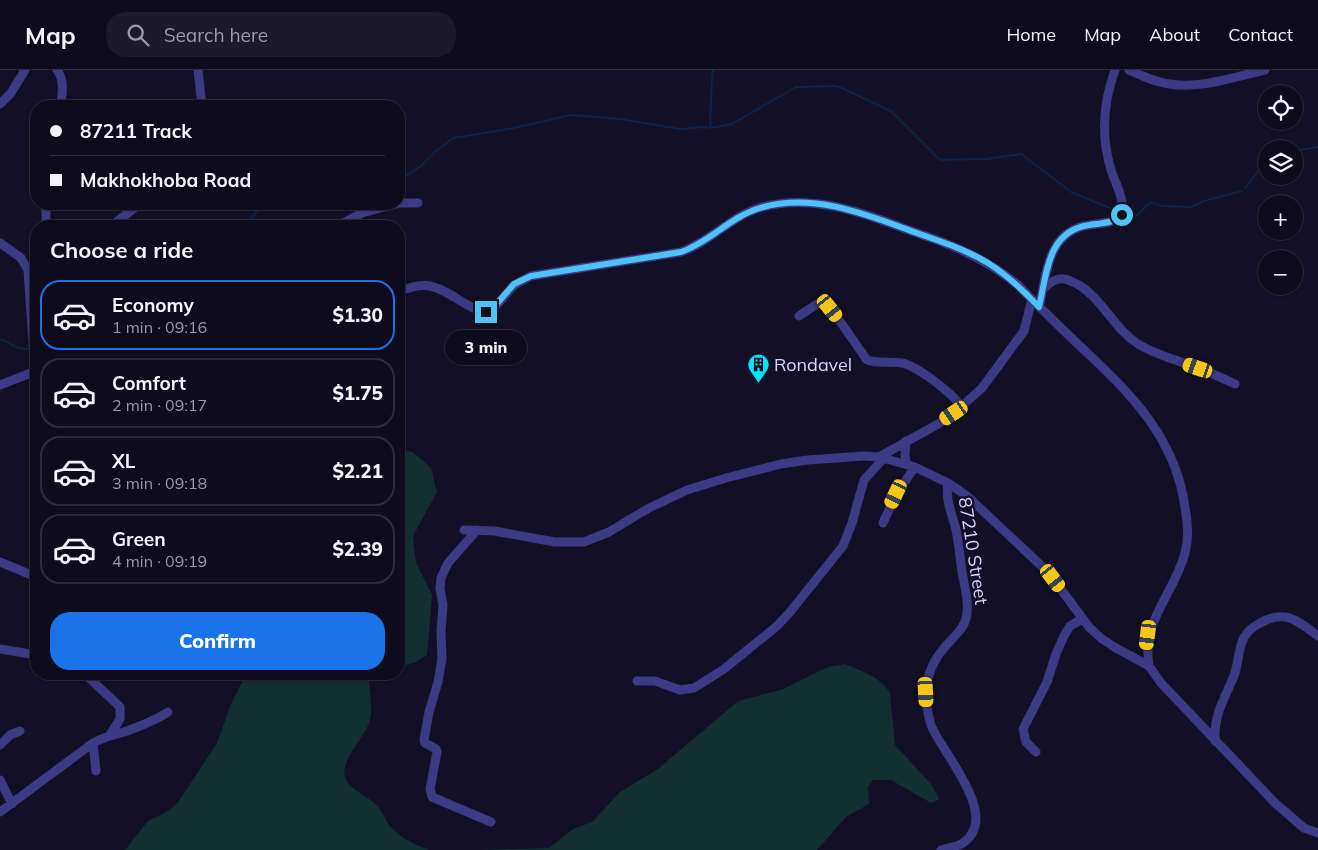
<!DOCTYPE html>
<html lang="en">
<head>
<meta charset="utf-8">
<style>
	body { margin:0; font-family:Mulish,sans-serif; background:#1c1929; color:#f1f3f6; height:100vh; display:flex; flex-direction:column; font-size:19px; white-space:nowrap }
	* { box-sizing:border-box; margin:0 }
	p { font-size:16px; color:#9b9ba3 }
	.icon { flex:none; width:28px; height:28px; fill:none; stroke:currentColor; stroke-width:2; stroke-linecap:round; stroke-linejoin:round }
	.map { position:relative; flex:1; overflow:hidden }
	.drawer { position:absolute; left:30px; top:150px; width:375px; height:460px; display:flex; flex-direction:column; background:#0e0b1c; border-radius:20px; box-shadow:0 1px 4px #0004,0 0 0 1px #2e2b3b }
	.drawer>* { flex:none }
	.guide { position:absolute; left:30px; top:30px; width:375px; height:110px; border-radius:20px; box-shadow:0 1px 4px #0004,0 0 0 1px #2e2b3b; display:grid; align-content:center; height:110px; padding:0 20px; background:#0e0b1c }
	.tools { position:absolute; left:1258px; top:15px; display:grid; gap:10px }
	.tools a { display:grid; place-items:center; width:45px; height:45px; border-radius:50%; background:#0e0b1c; box-shadow:0 1px 4px #0004,0 0 0 1px #2e2b3b; font-size:25px }
	.end { position:absolute; width:22px; height:22px; margin:-11px; border:6px solid #4fc3f7; background:#111; box-shadow:0 0 0 2px #111 }
	.from { border-radius:50% }
	.bubble { position:absolute; height:35px; border-radius:18px; background:#0e0b1c; box-shadow:0 1px 4px #0004,0 0 0 1px #2e2b3b; font-size:16px; font-weight:800; line-height:35px; text-align:center }
	.car { position:absolute; width:15px; height:30px; margin:-15px -8px; border-radius:6px; box-shadow:0 0 4px 1px #0007; background:linear-gradient(#f5c518 24%,#345 0 40%,#f5c518 0 76%,#345 0 86%,#f5c518 0) }
	.guide b { display:flex; align-items:center; gap:18px; height:48px; font-size:19px }
	.guide b+b { border-top:1px solid #2e2b3b }
	.guide i { width:12px; height:12px; background:#f1f3f6 }
	ul { padding:0; list-style:none }
	li { display:flex; align-items:center; gap:15px; height:70px; margin:0 10px 8px; padding:0 10px; border:2px solid #2e2b3b; border-radius:20px }
	li div { flex:1 }
	li b { display:block; font-size:19px }
	li em { font-style:normal; font-weight:800 }
	li.on { border-color:#1a73e8 }
	li>.icon { width:45px; height:45px; stroke-width:1.5 }
	h2 { padding:0 20px; font-size:22px; line-height:60px }
	.action { display:flex; gap:10px; margin-top:auto; padding:10px 20px }
	.action a { flex:1; height:58px; border-radius:20px; background:#1a73e8; color:#fff; font-size:20px; font-weight:800; line-height:58px; text-align:center }
	header { display:flex; align-items:center; gap:30px; box-sizing:border-box; height:70px; padding:0 25px; background:#0e0b1c; border-bottom:1px solid #2e2b3b }
	header strong { font-size:24px }
	nav { display:flex; gap:28px; margin-inline-start:auto; font-size:18px }
	.search { width:350px; height:45px; background:#1c1929; display:flex; align-items:center; gap:12px; box-sizing:border-box; padding:0 18px; border-radius:20px; color:#9b9ba3; font-size:19px }
	.map>svg:first-child { display:block }
	.green { fill:#12302f }
	.lines { fill:none; stroke-linecap:round; stroke-linejoin:round }
	.stream { stroke:#0c2248; stroke-width:2 }
	.minor { stroke:#3d3a85; stroke-width:9 }
	.route { stroke:#4fc3f7; stroke-width:6 }
	.labels { text-anchor:middle; stroke-width:4.5; stroke-linejoin:round; paint-order:stroke }
	.poi-label { font-size:18px; fill:#d9d4ff; stroke:#130f26; text-anchor:start }
	.street-label { font-size:18px; fill:#d9d4ff; stroke:#130f26 }
</style>
</head>
<body>
<header>
<strong>Map</strong>
<div class="search"><svg class="icon" aria-label="search" viewBox="0 0 24 24"><circle cx="10" cy="10" r="6"/><path d="M15 15l6 6"/></svg>Search here</div>
<nav><a>Home</a><a>Map</a><a>About</a><a>Contact</a></nav>
</header>
<div class="map">
<svg width="1318" height="780" viewBox="0 0 1318 780">
	<rect width="100%" height="100%" fill="#130f26"/>
	<path class="green" d="M399,380l14,2 18,16 6,24 -24,44 3,27 16,32 -5,60 -11,7 -17,5z
		M845,594c16,7 36,13 45,29l5,52 36,39 8,15 -8,4 -40,-23h-18l-5,7 1,17 -23,13 -29,33h-340l72,-2 24,-19 19,-7 28,-30 38,-23 80,-68 43,-11 47,-23z
		M245,604h131l-7,8c1,11 4,27 1,38 -4,18 -38,46 -21,64 8,10 23,14 30,24 4,5 6,11 9,16 10,13 27,21 42,26h-305l23,-29 22,-11 9,-9 38,-58 14,-39 13,-26z"/>
	<g class="lines">
		<path class="stream" d="M711,57c-2,-8 0,-16 0,-24 1,-13 0,-20 2,-33
			M1294,81l24,-4
			M399,103l8,2 14,-9 14,-14 18,-14 61,-10 57,-13 49,4 60,10 24,-2 7,1 21,-4 64,-37 41,-1 54,25 49,49 47,-1 34,-5 50,38 48,20
			M1245,118l21,-27
			M1124,142l12,4c6,-4 9,-10 15,-14l11,4 29,1 13,-6 38,-10
			M246,156l16,-22
			M0,269c9,2 11,7 19,9 4,1 8,1 12,1"/>
		<path class="minor" d="M57,0c8,10 5,24 4,36
			M198,0l4,36
			M1129,0c13,6 26,12 40,14 32,5 65,-7 96,-14
			M0,34l11,-11 14,-23
			M399,133h19
			M46,156v-22
			M111,156l29,-22
			M338,156l24,-13 34,-9
			M0,173l21,15 7,12 7,102
			M1044,218c7,-6 14,-12 24,-8 32,11 43,47 70,64 18,11 38,16 58,23 13,5 26,11 39,17
			M399,222c28,-13 40,-5 65,11 7,4 13,8 22,9l9,-5 19,-22 17,-9 150,-24c29,-10 49,-35 78,-44 48,-15 100,3 144,20 44,15 78,27 115,57 20,21 41,41 62,61 49,46 96,91 105,162 3,15 4,30 0,45 -11,42 -44,67 -36,113
			M1039,237c8,-33 8,-76 50,-82 11,-2 24,-1 33,-10 3,-15 -6,-30 -11,-45 -10,-33 -8,-67 4,-100
			M799,246l18,-12 8,-1 14,17 28,40c11,4 24,1 35,3 15,3 50,30 59,43
			M0,315l36,-14
			M906,371l-1,14 1,9
			M879,387l59,-33 16,-11 28,-25 42,-57 8,-32
			M883,453l13,-29 19,-27
			M464,460l30,1 61,11h29l25,-10 40,-24 38,-18 39,-12 55,-14 27,-4 56,-4 15,1 36,10 33,16 19,13 81,76 41,55 13,12 14,9 33,18 12,17 114,120 29,25 14,5
			M477,460l-29,33 -7,15 -1,11 3,16 -2,27 1,27 -4,23 -9,30 -5,28 1,3 11,6 1,3 -7,37 2,8 59,25
			M0,492l36,15
			M0,579l36,6
			M85,604l35,33v12l-10,16
			M637,611h18l25,9 14,-2 30,-19 53,-43 13,-14 53,-66 9,-23 12,-43 20,-22
			M1215,671c-1,-28 9,-41 19,-65 4,-11 4,-23 8,-34 3,-9 10,-15 18,-19 25,-14 37,-3 58,13
			M93,673l3,28
			M0,675l10,-10 10,-4
			M1036,682l-10,-10 -3,-13 24,-47 9,-28 8,-18 6,-10 12,-7
			M0,710l12,24
			M0,742l93,-69c10,-6 20,-8 31,-11 14,-5 31,-11 44,-20
			M941,780c7,-2 16,-3 22,-7 39,-27 -22,-91 -32,-118 -3,-10 -5,-22 -5,-33 1,-17 8,-33 19,-45 9,-11 21,-19 22,-34 2,-14 -3,-28 -5,-41 -2,-14 -3,-28 -6,-42 -4,-17 -11,-30 -8,-47"/>
	</g>
	<g class="lines">
		<path class="route" d="M486,242l8,-5 20,-23 17,-8 150,-24c29,-10 49,-35 79,-44 51,-16 106,6 154,24 25,9 51,17 74,31 19,12 35,27 51,44 8,-33 8,-76 50,-82 11,-2 24,-1 33,-10"/>
	</g>
	<defs>
		<symbol id="building-pin" viewBox="-11 -11 22 30"><path d="M0 17L-7.5 6A9.5 9.5 0 1 1 7.5 6Z" fill="#00e5ff" stroke="#130f26"/><path d="M-4-6H4V6H1V3H-1V6H-4ZM-2.5-4.3h1.7v1.8h-1.7ZM.8-4.3h1.7v1.8H.8ZM-2.5-1h1.7V.8h-1.7ZM.8-1h1.7V.8H.8Z" fill="#111"/></symbol>
	</defs>
	<g fill-rule="evenodd">
		<use href="#building-pin" x="746" y="282" width="25" height="34"/>
	</g>
	<g class="labels">
		<g class="poi-label">
			<text x="774" y="301">Rondavel</text>
		</g>
		<g class="street-label">
			<text transform="translate(973 481) rotate(81)" y="6">87210 Street</text>
		</g>
	</g>
</svg>
<div class="tools">
<a><svg class="icon" aria-label="locate" viewBox="0 0 24 24"><circle cx="12" cy="12" r="6"/><path d="M12 2v4M12 18v4M2 12h4M18 12h4"/></svg></a>
<a><svg class="icon" aria-label="layers" viewBox="0 0 24 24"><path d="M12 4l9 5-9 5-9-5zM3 14l9 5 9-5"/></svg></a>
<a>+</a>
<a>−</a>
</div>
<i class="end from" style="left:1122px;top:145px"></i>
<i class="end" style="left:486px;top:242px"></i>
<div class="bubble" style="left:445px;top:260px;width:82px">3 min</div>
<i class="car" style="left:830px;top:238px;rotate:141deg"></i>
<i class="car" style="left:1198px;top:298px;rotate:289deg"></i>
<i class="car" style="left:954px;top:343px;rotate:236deg"></i>
<i class="car" style="left:896px;top:424px;rotate:205deg"></i>
<i class="car" style="left:1053px;top:508px;rotate:143deg"></i>
<i class="car" style="left:1148px;top:565px;rotate:187deg"></i>
<i class="car" style="left:926px;top:622px;rotate:177deg"></i>
<div class="guide">
<b><i class="from"></i>87211 Track</b>
<b><i></i>Makhokhoba Road</b>
</div>
<section class="drawer">
<h2>Choose a ride</h2>
<ul>
<li class="on"><svg class="icon" aria-label="car" viewBox="0 0 24 24"><path d="M5 17H2v-5l4-1 3-4h7l3 4 3 1v5h-3M9 17h6M6 11h13"/><circle cx="7" cy="17" r="2"/><circle cx="17" cy="17" r="2"/></svg><div><b>Economy</b><p>1 min · 09:16</p></div><em>$1.30</em></li>
<li><svg class="icon" aria-label="car" viewBox="0 0 24 24"><path d="M5 17H2v-5l4-1 3-4h7l3 4 3 1v5h-3M9 17h6M6 11h13"/><circle cx="7" cy="17" r="2"/><circle cx="17" cy="17" r="2"/></svg><div><b>Comfort</b><p>2 min · 09:17</p></div><em>$1.75</em></li>
<li><svg class="icon" aria-label="car" viewBox="0 0 24 24"><path d="M5 17H2v-5l4-1 3-4h7l3 4 3 1v5h-3M9 17h6M6 11h13"/><circle cx="7" cy="17" r="2"/><circle cx="17" cy="17" r="2"/></svg><div><b>XL</b><p>3 min · 09:18</p></div><em>$2.21</em></li>
<li><svg class="icon" aria-label="car" viewBox="0 0 24 24"><path d="M5 17H2v-5l4-1 3-4h7l3 4 3 1v5h-3M9 17h6M6 11h13"/><circle cx="7" cy="17" r="2"/><circle cx="17" cy="17" r="2"/></svg><div><b>Green</b><p>4 min · 09:19</p></div><em>$2.39</em></li>
</ul>
<div class="action"><a>Confirm</a></div>
</section>
</div>
</body>
</html>
